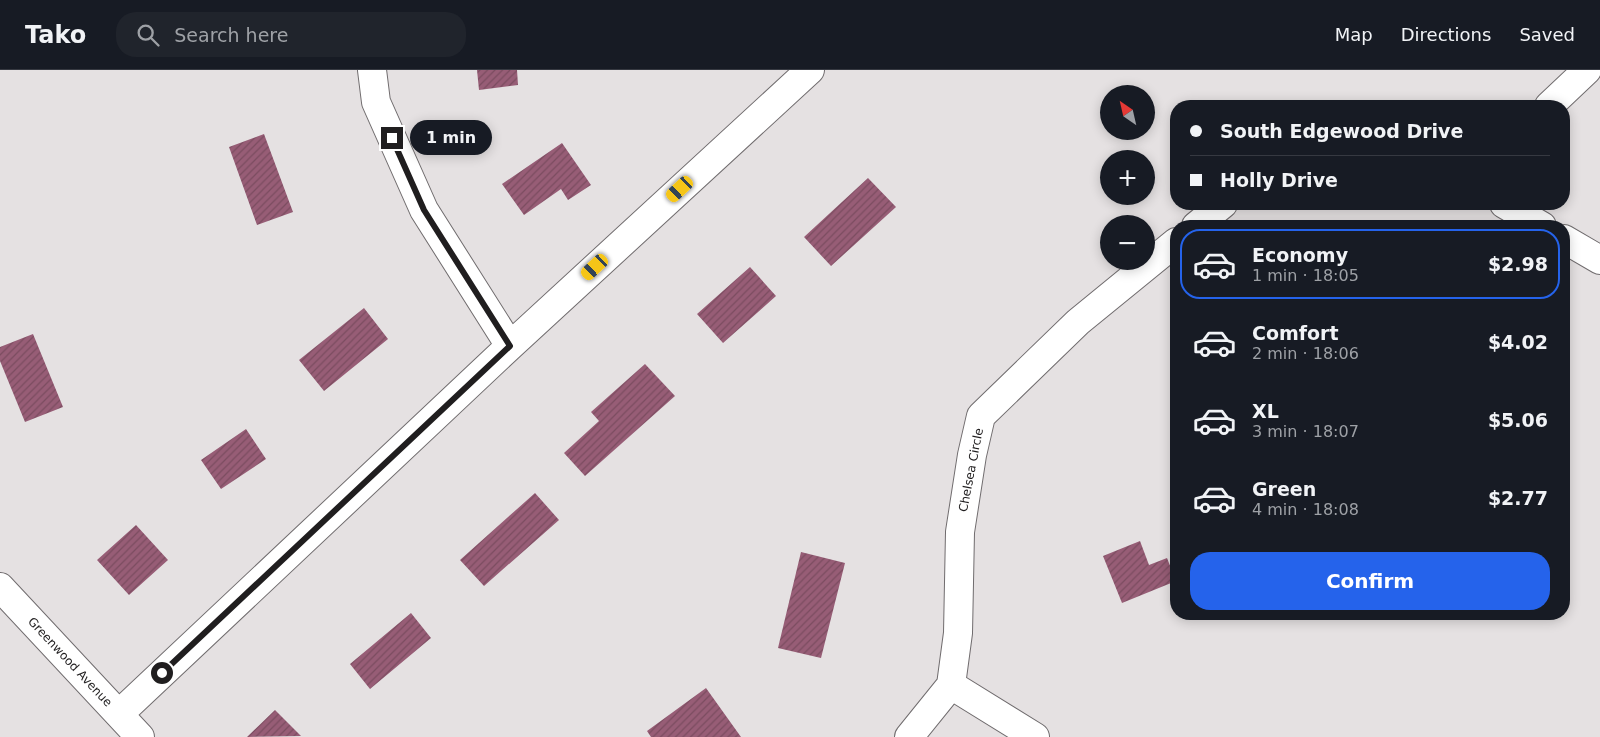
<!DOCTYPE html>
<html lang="en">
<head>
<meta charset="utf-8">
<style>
	body { margin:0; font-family:"DejaVu Sans",sans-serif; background:#20242c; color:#f1f3f6; height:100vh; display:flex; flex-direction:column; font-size:19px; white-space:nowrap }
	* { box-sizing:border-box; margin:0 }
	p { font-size:16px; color:#9ea1a6 }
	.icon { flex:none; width:28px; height:28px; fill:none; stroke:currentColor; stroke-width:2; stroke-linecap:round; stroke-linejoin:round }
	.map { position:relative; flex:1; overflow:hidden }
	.side { position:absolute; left:1170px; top:150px; width:400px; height:400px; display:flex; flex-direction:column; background:#171b24; border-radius:20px; box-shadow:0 2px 12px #0003 }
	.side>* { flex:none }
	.banner { position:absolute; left:1170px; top:30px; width:400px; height:110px; border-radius:20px; box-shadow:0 2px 12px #0003; display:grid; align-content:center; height:110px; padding:0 20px; background:#171b24 }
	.needle { width:32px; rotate:326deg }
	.controls { position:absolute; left:1100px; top:15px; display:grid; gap:10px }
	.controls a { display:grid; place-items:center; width:55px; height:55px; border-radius:50%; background:#171b24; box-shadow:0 2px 12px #0003; font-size:25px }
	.end { position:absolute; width:22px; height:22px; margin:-11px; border:6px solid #201e1f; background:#fff; box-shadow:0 0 0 2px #fff }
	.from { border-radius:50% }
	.bubble { position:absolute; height:35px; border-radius:18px; background:#171b24; box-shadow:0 2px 12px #0003; font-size:16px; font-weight:700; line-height:35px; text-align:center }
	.car { position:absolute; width:15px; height:30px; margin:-15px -8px; border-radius:6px; box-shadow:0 0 4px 1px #0007; background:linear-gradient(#f5c518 24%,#345 0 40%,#f5c518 0 76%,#345 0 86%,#f5c518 0) }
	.banner b { display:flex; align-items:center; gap:18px; height:48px; font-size:19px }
	.banner b+b { border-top:1px solid #363941 }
	.banner i { width:12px; height:12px; background:#f1f3f6 }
	ul { padding:9px 0 0; list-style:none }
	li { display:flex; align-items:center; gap:15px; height:70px; margin:0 10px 8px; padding:0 10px; border:2px solid transparent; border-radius:20px }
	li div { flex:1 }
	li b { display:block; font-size:19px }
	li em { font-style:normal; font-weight:700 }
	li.selected { border-color:#2563eb }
	li>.icon { width:45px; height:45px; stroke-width:1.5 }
	.cta { display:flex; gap:10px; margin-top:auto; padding:10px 20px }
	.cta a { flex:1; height:58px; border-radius:20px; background:#2563eb; color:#fff; font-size:20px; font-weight:700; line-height:58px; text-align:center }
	header { display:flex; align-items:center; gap:30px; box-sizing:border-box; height:70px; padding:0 25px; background:#171b24; border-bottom:1px solid #363941 }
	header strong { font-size:24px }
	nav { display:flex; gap:28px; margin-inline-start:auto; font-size:18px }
	.search { width:350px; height:45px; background:#20242c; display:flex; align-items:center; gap:12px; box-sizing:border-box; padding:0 18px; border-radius:20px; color:#9ea1a6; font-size:19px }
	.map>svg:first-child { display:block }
	.building { fill:url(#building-hatch) }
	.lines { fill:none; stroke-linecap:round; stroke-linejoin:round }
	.minor-casing { stroke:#706c6e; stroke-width:30 }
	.minor { stroke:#fff; stroke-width:28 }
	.route { stroke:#201e1f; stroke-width:6 }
	.labels { text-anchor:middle; stroke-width:4.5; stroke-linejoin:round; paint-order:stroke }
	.street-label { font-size:12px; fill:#201e1f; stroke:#fff }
</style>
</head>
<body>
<header>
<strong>Tako</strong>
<div class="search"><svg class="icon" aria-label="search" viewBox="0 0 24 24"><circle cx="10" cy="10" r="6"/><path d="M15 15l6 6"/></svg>Search here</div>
<nav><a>Map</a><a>Directions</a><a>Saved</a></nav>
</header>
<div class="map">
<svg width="1600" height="667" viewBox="0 0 1600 667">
	<defs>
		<pattern id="building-hatch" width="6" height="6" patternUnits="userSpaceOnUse" patternTransform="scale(1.25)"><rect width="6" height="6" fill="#975d76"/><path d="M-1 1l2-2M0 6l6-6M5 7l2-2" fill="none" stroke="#7b4c60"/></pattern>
	</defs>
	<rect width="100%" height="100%" fill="#e5e1e2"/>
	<path class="building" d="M477,0h40l1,15 -39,5z
		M264,64l29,78 -36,13 -28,-78z
		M562,73l29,42 -23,15 -7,-11 -37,26 -22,-31z
		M868,108l28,29 -65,59 -27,-29z
		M750,197l26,29 -53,47 -26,-29z
		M364,238l24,31 -64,52 -25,-31z
		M33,264l30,73 -38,15 -25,-61v-14z
		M645,294l30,32 -90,80 -21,-23 35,-32 -8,-9z
		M246,359l20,30 -45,30 -20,-29z
		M535,423l24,27 -75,66 -24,-26z
		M136,455l32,35 -39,35 -32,-35z
		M1140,471l9,24 18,-7 9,23 -54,22 -19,-47z
		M801,482l44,11 -24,95 -43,-10z
		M411,543l20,25 -61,51 -20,-25z
		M706,618l35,49h-90l-4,-6z
		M275,640l26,26 -54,1z"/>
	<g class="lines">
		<defs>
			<path id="minor" d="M372,0l4,32 48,108 86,136
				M1549,36l38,-36
				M1504,134l38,22
				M1196,156l27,-22
				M1564,169l36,21
				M0,517l140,150
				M119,644l391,-368 300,-276
				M909,667l42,-52
				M1035,667l-84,-52 7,-52 2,-101 12,-77 9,-39 97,-94 98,-80"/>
		</defs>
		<use href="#minor" class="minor-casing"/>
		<use href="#minor" class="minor"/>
	</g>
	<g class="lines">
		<path class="route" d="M162,603l348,-327 -86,-136 -32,-72"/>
	</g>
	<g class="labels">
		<g class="street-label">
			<text transform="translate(971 400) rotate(-79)" y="4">Chelsea Circle</text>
			<text transform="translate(70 592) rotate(47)" y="4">Greenwood Avenue</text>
		</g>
	</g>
</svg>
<div class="controls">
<a><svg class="needle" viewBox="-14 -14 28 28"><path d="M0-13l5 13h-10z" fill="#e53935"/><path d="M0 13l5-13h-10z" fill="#9ea1a6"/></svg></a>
<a>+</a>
<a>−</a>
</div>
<i class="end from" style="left:162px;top:603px"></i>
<i class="end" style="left:392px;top:68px"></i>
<div class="bubble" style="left:410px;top:50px;width:82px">1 min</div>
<i class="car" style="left:680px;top:119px;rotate:227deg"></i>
<i class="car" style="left:595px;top:197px;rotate:227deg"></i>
<div class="banner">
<b><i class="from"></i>South Edgewood Drive</b>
<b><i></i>Holly Drive</b>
</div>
<section class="side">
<ul>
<li class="selected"><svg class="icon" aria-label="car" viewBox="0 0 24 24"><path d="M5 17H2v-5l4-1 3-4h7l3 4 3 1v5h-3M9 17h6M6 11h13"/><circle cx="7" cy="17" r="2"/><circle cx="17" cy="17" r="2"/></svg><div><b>Economy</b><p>1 min · 18:05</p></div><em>$2.98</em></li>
<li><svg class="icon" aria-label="car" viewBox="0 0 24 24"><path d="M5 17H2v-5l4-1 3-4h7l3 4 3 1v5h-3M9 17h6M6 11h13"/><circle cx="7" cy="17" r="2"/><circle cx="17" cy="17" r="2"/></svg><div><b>Comfort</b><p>2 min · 18:06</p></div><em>$4.02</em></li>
<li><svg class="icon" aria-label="car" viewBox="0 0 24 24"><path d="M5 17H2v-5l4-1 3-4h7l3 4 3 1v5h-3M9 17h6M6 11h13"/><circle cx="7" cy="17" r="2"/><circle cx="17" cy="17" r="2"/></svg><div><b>XL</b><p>3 min · 18:07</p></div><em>$5.06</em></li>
<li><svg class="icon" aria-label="car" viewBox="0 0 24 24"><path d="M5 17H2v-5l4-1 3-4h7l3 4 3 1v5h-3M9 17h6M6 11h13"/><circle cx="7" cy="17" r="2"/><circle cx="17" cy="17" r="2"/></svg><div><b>Green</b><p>4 min · 18:08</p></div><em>$2.77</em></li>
</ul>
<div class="cta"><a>Confirm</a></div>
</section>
</div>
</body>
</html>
